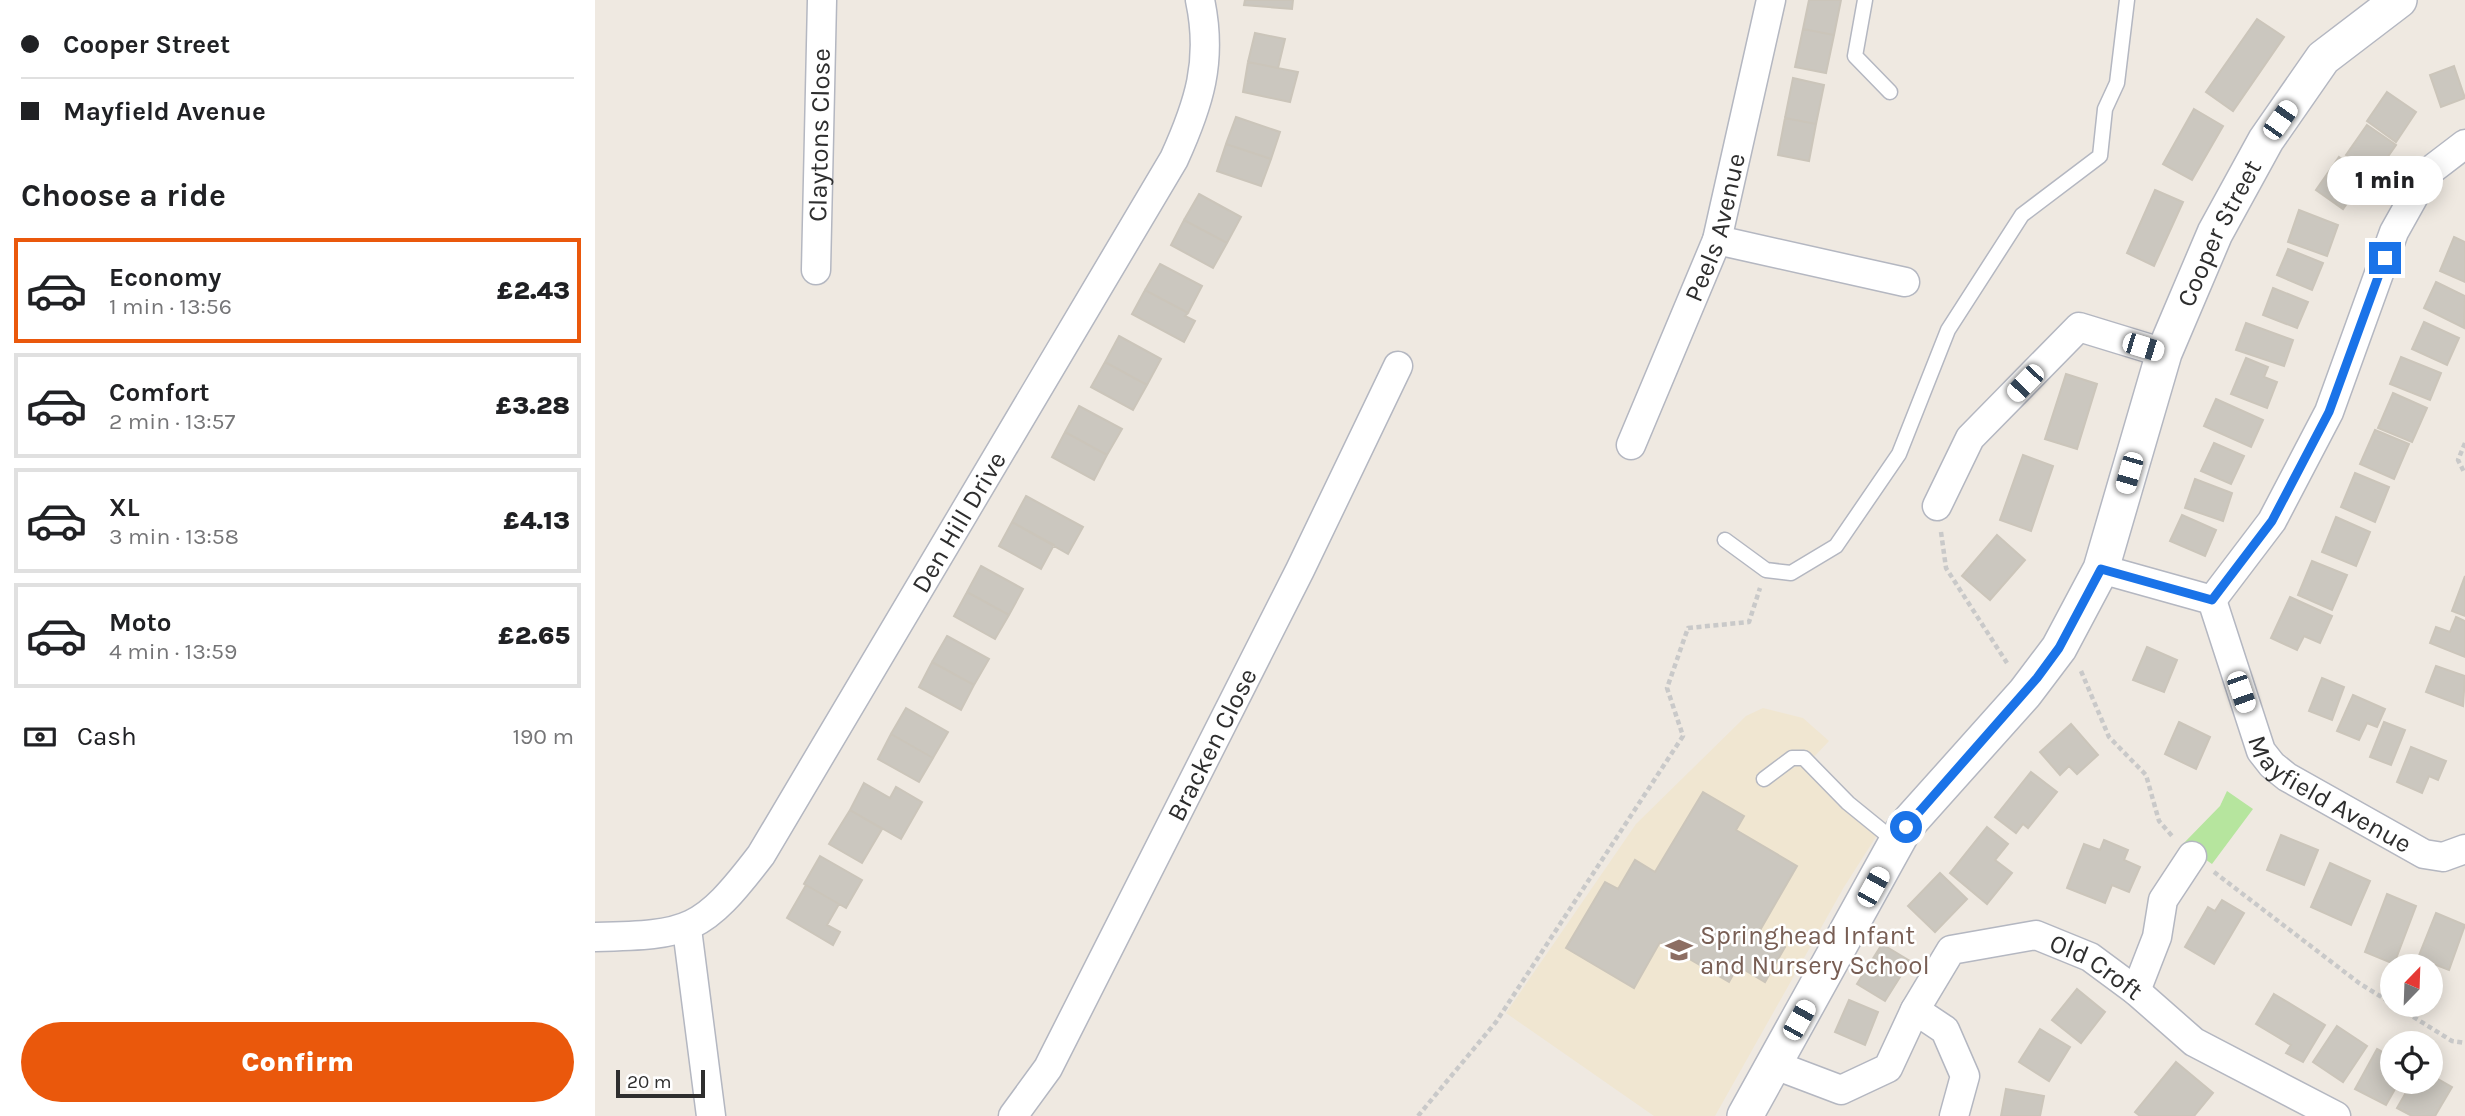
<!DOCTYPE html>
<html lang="en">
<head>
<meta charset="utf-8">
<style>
	body { margin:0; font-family:Karla,sans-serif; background:#f2f2f2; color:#202124; height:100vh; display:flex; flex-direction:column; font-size:26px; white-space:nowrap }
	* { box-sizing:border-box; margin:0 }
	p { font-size:23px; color:#757577 }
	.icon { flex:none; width:38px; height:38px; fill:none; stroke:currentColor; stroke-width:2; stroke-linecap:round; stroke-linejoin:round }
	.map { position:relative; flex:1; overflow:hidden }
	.panel { display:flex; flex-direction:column; background:#fff; width:595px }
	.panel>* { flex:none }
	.banner { display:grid; align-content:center; height:154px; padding:0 21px; background:#fff }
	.needle { width:46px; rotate:23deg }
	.fabs { position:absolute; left:1785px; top:954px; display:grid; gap:14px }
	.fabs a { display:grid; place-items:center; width:63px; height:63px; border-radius:50%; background:#fff; box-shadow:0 4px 18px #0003; font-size:35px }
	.scale { position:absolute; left:21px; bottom:18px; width:89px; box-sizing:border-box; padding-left:7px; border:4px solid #2e2e2e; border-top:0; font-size:19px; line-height:24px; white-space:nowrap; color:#2e2e2e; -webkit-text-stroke:5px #fff; paint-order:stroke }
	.end { position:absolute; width:32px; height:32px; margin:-16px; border:9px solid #1a73e8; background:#fff; box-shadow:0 0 0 4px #fff }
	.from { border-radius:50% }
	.bubble { position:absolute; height:49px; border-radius:24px; background:#fff; box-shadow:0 4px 18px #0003; font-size:23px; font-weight:800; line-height:49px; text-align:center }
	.car { position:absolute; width:21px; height:42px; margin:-21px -10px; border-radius:9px; box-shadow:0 0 5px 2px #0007; background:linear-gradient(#fff 24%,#345 0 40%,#fff 0 76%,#345 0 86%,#fff 0) }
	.banner b { display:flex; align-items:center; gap:24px; height:66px; font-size:26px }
	.banner b+b { border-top:2px solid #e0e0e0 }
	.banner i { width:18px; height:18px; background:#202124 }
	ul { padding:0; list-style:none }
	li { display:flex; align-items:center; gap:21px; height:105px; margin:0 14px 10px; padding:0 7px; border:4px solid #e0e0e0; border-radius:0px }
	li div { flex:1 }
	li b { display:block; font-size:26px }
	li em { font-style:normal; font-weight:800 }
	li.on { border-color:#ea580c }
	li>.icon { width:63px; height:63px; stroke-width:1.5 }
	h2 { padding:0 21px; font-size:32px; line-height:84px }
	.pay { display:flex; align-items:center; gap:18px; height:77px; padding:0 21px; font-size:26px }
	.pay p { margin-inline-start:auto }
	.primary-button { display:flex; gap:14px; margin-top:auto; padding:14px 21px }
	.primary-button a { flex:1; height:80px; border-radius:42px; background:#ea580c; color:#fff; font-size:28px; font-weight:800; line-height:80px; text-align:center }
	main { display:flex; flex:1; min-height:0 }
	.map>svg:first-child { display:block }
	.education { fill:#f0e6d1 }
	.green { fill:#b6e59e }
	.building { fill:#cbc7bf; stroke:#cbc5ba; stroke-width:2 }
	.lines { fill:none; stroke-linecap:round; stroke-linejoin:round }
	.service-casing { stroke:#b4b7c1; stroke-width:17 }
	.minor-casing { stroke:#b4b7c1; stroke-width:31 }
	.tertiary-casing { stroke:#b4b7c1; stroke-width:38 }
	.path { stroke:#c9c9c9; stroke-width:4.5; stroke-dasharray:5 3.5; stroke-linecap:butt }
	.service { stroke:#fff; stroke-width:14 }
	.minor { stroke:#fff; stroke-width:28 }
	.tertiary { stroke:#fff; stroke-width:35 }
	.route { stroke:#1a73e8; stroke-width:9 }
	.labels { text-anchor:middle; stroke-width:5; stroke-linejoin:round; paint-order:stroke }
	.street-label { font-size:26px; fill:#2e2e2e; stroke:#fff }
	.education-label { font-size:26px; fill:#785e54; stroke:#fff; text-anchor:start }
</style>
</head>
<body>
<main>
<section class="panel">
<div class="banner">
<b><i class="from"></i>Cooper Street</b>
<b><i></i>Mayfield Avenue</b>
</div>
<h2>Choose a ride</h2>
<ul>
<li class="on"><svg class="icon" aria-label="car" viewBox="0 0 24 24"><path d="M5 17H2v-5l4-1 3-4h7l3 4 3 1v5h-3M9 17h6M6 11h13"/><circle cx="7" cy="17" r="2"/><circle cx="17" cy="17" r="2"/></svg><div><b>Economy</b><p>1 min · 13:56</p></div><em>£2.43</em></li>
<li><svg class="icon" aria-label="car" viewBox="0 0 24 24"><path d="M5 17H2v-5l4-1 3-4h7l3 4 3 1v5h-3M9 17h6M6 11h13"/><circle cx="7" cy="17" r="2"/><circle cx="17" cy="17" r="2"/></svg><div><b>Comfort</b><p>2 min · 13:57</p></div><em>£3.28</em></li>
<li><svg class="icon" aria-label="car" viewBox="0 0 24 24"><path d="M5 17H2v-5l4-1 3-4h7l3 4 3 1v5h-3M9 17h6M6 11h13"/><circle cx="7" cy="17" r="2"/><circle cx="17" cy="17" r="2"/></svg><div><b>XL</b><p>3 min · 13:58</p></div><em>£4.13</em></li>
<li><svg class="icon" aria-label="car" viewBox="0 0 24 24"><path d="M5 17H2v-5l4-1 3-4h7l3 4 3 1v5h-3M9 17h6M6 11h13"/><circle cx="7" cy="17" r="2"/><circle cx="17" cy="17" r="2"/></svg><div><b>Moto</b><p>4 min · 13:59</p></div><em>£2.65</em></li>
</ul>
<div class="pay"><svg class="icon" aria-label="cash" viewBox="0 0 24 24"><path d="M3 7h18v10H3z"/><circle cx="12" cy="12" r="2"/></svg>Cash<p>190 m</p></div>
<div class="primary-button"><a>Confirm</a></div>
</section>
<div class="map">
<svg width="1870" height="1116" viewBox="0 0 1870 1116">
	<rect width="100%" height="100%" fill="#efe9e1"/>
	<path class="education" d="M1168,708l40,10 26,23 -17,18 69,70 -37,58 -129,229h-61l-148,-103 130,-189 110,-108z"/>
	<path class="green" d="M1632,791l26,18 -41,55 -29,-20 37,-38z"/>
	<path class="building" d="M650,0h48l-1,9 -48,-4z
		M1214,0h32l-7,35 -31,-6z
		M1662,19l27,18 -51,74 -27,-19z
		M1208,29l31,6 -8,38 -31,-6z
		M660,33l30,6 -7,29 -30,-6z
		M653,62l50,10 -8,30 -47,-10z
		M1859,66l11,32 -24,9 -11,-32z
		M1198,78l31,7 -8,39 -31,-6z
		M1792,92l29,20 -20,30 -29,-21z
		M1599,109l29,17 -31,54 -29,-16z
		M641,117l44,15 -9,27 -45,-15z
		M1190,118l31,6 -7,37 -31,-6z
		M1772,125l29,20 -21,30 -29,-20z
		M631,144l45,15 -10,27 -44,-15z
		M1744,157l27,19 -23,33 -27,-19z
		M1560,190l28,12 -29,64 -27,-13z
		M604,194l42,23 -14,26 -43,-23z
		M1704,210l39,15 -11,31 -39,-14z
		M589,220l43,23 -14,25 -42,-23z
		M1859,237l11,5v40l-25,-11z
		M1693,249l35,14 -11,27 -35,-15z
		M565,264l42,22 -14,27 -43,-23z
		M1841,282l29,14 -1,32 -40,-20z
		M1678,288l35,14 -11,26 -34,-13z
		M550,290l43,23 -3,3 10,5 -11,21 -52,-28z
		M1829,322l35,16 -12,27 -35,-16z
		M1651,323l47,17 -9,26 -48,-16z
		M524,336l42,23 -14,26 -42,-23z
		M1806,357l40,16 -11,27 -40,-16z
		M1651,358l22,9 -4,10 13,5 -10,26 -36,-14z
		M510,362l42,23 -14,25 -42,-23z
		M1471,374l31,10 -20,65 -32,-10z
		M1798,393l34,15 -15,34 -34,-14z
		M1621,399l47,21 -12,27 -47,-21z
		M484,406l43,23 -15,26 -42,-23z
		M1780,430l34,14 -15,35 -34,-15z
		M470,432l42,23 -13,25 -42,-23z
		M1619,443l30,13 -13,28 -30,-13z
		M1428,455l30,11 -22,65 -31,-11z
		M1760,473l34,14 -14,35 -34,-15z
		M1600,479l37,14 -9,28 -38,-13z
		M431,496l57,31 -15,27 -56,-32z
		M1587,515l34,15 -11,26 -35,-15z
		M1741,517l34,15 -14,34 -34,-14z
		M417,522l42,23 -13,24 -42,-23z
		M1402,535l28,25 -35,40 -28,-24z
		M1717,561l35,14 -15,35 -34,-15z
		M386,566l42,23 -14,26 -42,-23z
		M1870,576v40l-13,-5z
		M372,592l42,23 -14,24 -41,-23z
		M1695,597l42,19 -12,27 -16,-7 -7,14 -26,-12z
		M1861,617l9,4v36l-35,-14 6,-16 14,5z
		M352,636l42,23 -15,26 -42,-23z
		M1552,647l30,13 -13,32 -31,-12z
		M337,662l42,23 -13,25 -42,-23z
		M1841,666l29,10 -2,30 -37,-14z
		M1727,678l22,9 -12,33 -23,-9z
		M1758,695l32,14 -8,18 -10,-4 -8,17 -22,-9z
		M311,708l42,24 -15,26 -42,-24z
		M1584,722l31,15 -14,32 -31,-15z
		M1789,722l21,8 -14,35 -21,-8z
		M1476,724l27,31 -21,19 -8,-8 -9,9 -20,-23z
		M296,734l42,24 -14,24 -41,-23z
		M1816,747l35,14 -8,19 -9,-4 -7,17 -25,-11z
		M1436,772l26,20 -29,36 -5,-4 -7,9 -21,-16z
		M269,783l26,15 6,-11 26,15 -21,37 -51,-29z
		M1108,792l41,24 -8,14 61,36 -38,66 26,15 -20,35 -27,-16 -9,16 -69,-40 -26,46 -68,-40 39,-66 13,7 17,-29 20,12z
		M255,810l32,19 -20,34 -33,-19z
		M1392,827l21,17 -13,16 17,13 -25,31 -37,-31z
		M1686,835l37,15 -14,35 -37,-15z
		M1509,840l24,10 -4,10 16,7 -11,25 -17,-7 -7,18 -38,-15 17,-44 16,6z
		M225,856l42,24 -16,28 -42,-24z
		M1735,863l40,18 -19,44 -40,-18z
		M1345,873l27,26 -32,33 -27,-26z
		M211,885l33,19 -12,21 13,7 -7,13 -46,-27z
		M1792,894l29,12 -22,58 -29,-12z
		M1627,900l22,13 -30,51 -29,-17 23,-40 7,4z
		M1841,913l29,12 -16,45 -31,-12z
		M1287,944l28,17 -25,40 -28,-17z
		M1482,989l28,23 -24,31 -29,-23z
		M1679,994l51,31 -22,37 -17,-9 5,-8 -35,-21z
		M1254,1000l29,12 -13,33 -30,-13z
		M1742,1026l30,20 -24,36 -30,-20z
		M1445,1029l30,18 -21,34 -30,-19z
		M1782,1049l15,8v25h7l-13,23 -31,-16z
		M1581,1062l37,31 -19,23h-54l-5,-4z
		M1836,1075l21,12 -17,29h-23l-15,-8 15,-26h19z
		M1411,1089l38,7 -4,20h-39z"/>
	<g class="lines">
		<defs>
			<path id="service" d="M1270,0l-10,56 35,36
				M1130,540l41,30 25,3 45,-27 63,-92 49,-124 74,-115 78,-59 5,-47 12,-26 10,-83
				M1169,779l28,-21h12l44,45 48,39"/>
			<g id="minor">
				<path d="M1122,240l188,42"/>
				<path id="s1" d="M221,270l6,-270"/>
				<path id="s2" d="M1036,445l86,-205 54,-240"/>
				<path d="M1342,506l33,-68 109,-111 85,26"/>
				<path id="s3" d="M1506,569l111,31 49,151 11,14 15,12 137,77 19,3 22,-8"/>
				<path d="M1617,600l60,-79 57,-109 65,-180 33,-59 38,-29"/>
				<path d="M92,929l24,187"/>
				<path id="s4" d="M0,937c95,-2 107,-5 166,-82l413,-696c25,-55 39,-98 26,-159"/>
				<path d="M1541,991l21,-54 6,-37 29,-44"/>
				<path d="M1320,1010l30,20 20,46 -11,40"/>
				<path id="s5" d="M1180,1065l66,25 47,-22 27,-58 36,-60 85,-15 54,22 46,34 58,51 142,74"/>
				<path id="s6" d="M418,1116l35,-48 252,-498 98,-204"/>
			</g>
			<g id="tertiary">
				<path id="s7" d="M1150,1116l160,-289 120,-134 34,-45 42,-79 63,-216 51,-120 51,-93 57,-82 76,-58"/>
			</g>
		</defs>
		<use href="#service" class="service-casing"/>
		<use href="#minor" class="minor-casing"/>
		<use href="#tertiary" class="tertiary-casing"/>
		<path class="path" d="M1870,443l-7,17 7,14
			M1346,532l5,36 61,95
			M1486,671l28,66 37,38 13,46 14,16
			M1619,872l145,111 93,58 13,2
			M823,1116l78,-94 187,-286 -16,-48 21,-60 61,-6 11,-34"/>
		<use href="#service" class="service"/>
		<use href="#minor" class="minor"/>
		<use href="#tertiary" class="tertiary"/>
	</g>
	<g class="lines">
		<path class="route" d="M1311,827l131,-149 22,-30 42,-79 111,31 60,-79 57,-109 56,-154"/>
	</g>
	<defs>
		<symbol id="school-bare" viewBox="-9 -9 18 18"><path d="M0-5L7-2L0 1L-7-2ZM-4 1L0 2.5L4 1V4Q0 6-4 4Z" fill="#8d6e63" stroke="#fff" stroke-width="2.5" paint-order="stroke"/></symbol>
	</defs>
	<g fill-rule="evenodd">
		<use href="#school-bare" x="1065" y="931" width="38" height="38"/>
	</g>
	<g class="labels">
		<g class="street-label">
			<text dy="9" stroke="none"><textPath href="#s1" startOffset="135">Claytons Close</textPath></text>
			<text dy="9" stroke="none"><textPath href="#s2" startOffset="234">Peels Avenue</textPath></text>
			<text dy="9" stroke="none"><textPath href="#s7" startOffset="1013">Cooper Street</textPath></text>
			<text dy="9" stroke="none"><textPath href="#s4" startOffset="584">Den Hill Drive</textPath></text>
			<text dy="9" stroke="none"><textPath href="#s6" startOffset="422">Bracken Close</textPath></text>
			<text dy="9" stroke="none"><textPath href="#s3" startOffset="355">Mayfield Avenue</textPath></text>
			<text dy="9" stroke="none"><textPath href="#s5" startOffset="411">Old Croft</textPath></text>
		</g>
		<g class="education-label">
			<text x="1105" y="944">Springhead Infant<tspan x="1105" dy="30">and Nursery School</tspan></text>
		</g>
	</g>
</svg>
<div class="fabs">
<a><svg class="needle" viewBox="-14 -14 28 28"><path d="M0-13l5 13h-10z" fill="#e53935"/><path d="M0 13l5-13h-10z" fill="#757577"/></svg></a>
<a><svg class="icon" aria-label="locate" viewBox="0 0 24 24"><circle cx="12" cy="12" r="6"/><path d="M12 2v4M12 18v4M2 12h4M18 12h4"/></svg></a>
</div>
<div class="scale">20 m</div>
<i class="end from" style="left:1311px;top:827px"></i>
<i class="end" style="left:1790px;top:258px"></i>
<div class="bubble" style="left:1732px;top:156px;width:116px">1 min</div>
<i class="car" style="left:1685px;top:120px;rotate:35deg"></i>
<i class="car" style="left:1548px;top:347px;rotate:107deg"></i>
<i class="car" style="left:1430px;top:383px;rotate:224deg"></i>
<i class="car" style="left:1534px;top:473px;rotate:196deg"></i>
<i class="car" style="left:1646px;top:692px;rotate:161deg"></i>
<i class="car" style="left:1278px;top:887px;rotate:29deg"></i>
<i class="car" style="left:1204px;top:1020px;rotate:29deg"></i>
</div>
</main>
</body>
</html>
